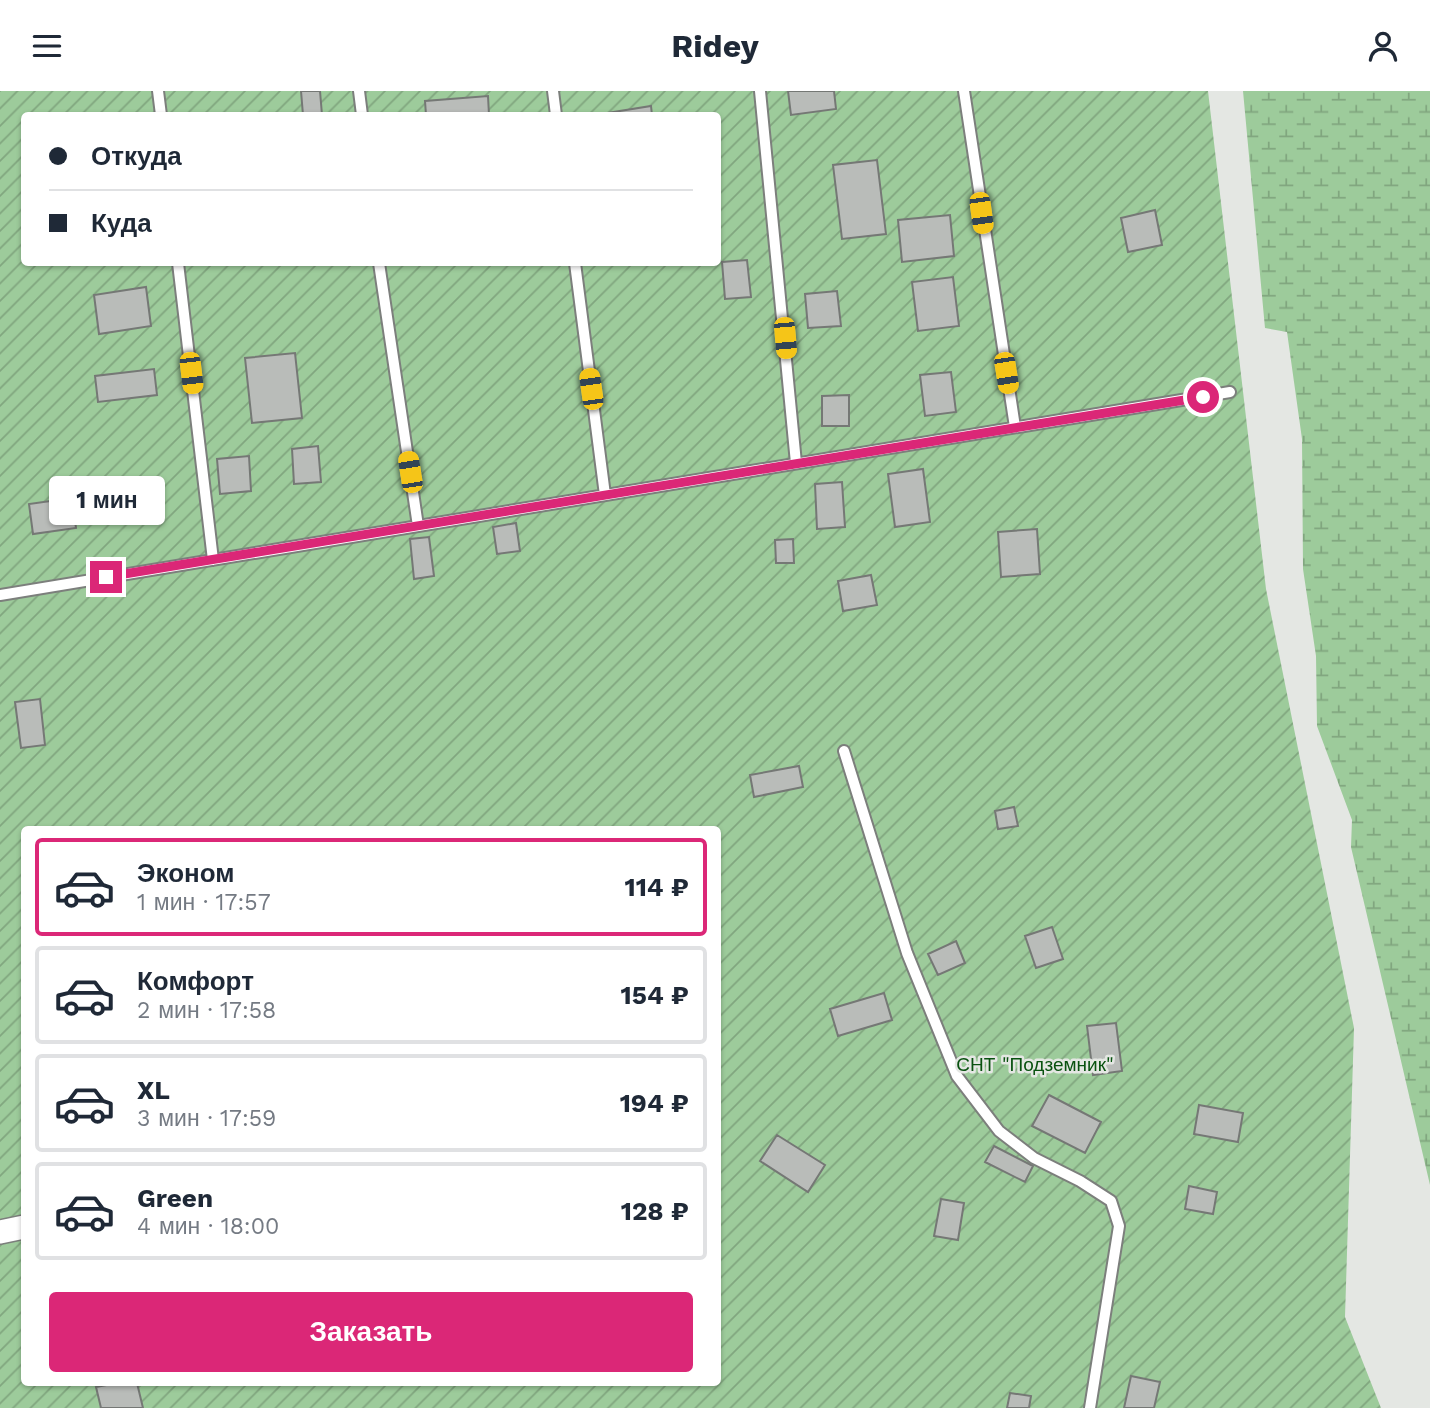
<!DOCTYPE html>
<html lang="ru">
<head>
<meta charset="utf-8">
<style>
	body { margin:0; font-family:"Work Sans",sans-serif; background:#f2f2f3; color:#1f2937; height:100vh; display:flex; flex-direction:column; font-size:26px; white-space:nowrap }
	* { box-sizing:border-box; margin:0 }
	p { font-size:23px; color:#747a83 }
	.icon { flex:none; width:38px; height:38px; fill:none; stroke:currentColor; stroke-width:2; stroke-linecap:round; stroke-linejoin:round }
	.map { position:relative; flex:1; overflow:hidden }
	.drawer { position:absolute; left:21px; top:735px; width:700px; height:560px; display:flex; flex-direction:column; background:#fff; border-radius:7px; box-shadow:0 2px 5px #0004 }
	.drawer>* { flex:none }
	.guide { position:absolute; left:21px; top:21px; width:700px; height:154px; border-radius:7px; box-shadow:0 2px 5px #0004; display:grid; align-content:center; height:154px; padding:0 28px; background:#fff }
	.end { position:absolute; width:32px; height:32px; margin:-16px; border:9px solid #db2777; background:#fff; box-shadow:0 0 0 4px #fff }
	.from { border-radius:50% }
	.bubble { position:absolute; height:49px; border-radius:7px; background:#fff; box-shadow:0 2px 5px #0004; font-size:23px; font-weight:700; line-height:49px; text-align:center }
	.car { position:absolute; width:21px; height:42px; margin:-21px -10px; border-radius:9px; box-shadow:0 0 5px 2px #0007; background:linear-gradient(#f5c518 24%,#345 0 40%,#f5c518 0 76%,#345 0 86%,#f5c518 0) }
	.guide b { display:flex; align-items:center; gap:24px; height:66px; font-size:26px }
	.guide b+b { border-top:2px solid #e0e1e3 }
	.guide i { width:18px; height:18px; background:#1f2937 }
	ul { padding:12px 0 0; list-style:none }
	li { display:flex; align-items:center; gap:21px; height:98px; margin:0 14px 10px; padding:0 14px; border:4px solid #e0e1e3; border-radius:7px }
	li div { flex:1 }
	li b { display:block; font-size:26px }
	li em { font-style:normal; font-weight:700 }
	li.current { border-color:#db2777 }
	li>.icon { width:63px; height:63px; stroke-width:1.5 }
	.action { display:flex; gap:14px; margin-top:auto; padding:14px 28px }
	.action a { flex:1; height:80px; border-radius:7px; background:#db2777; color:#fff; font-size:28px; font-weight:700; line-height:80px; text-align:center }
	header { display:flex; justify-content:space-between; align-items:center; height:91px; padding:0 28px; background:#fff; font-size:32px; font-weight:700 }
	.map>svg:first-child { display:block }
	.wetland { fill:url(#wetland-marsh) }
	.garden { fill:url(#garden-furrows); fill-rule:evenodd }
	.building { fill:#b9bcb9; stroke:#757875; stroke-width:2 }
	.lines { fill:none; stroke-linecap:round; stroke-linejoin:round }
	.service-casing { stroke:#7c7f7c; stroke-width:14 }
	.minor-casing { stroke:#7c7f7c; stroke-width:26 }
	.service { stroke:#fff; stroke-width:10 }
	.minor { stroke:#fff; stroke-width:23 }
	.route { stroke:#db2777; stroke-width:9 }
	.labels { text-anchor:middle; stroke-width:5; stroke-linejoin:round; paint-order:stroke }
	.park-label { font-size:19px; fill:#095210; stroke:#e4e7e3 }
</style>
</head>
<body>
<header><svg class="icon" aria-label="menu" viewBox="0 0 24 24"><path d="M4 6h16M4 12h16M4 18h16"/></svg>Ridey<svg class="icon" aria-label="person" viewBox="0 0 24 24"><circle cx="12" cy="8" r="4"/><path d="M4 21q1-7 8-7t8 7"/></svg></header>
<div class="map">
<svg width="1430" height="1317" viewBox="0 0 1430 1317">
	<defs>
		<pattern id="wetland-marsh" width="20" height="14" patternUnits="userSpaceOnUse" patternTransform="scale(1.75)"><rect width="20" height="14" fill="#9dcb9b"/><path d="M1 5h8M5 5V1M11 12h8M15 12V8" fill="none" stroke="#81a67f"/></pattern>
		<pattern id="garden-furrows" width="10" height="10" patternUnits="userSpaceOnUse" patternTransform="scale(1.75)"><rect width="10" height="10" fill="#9dcb9b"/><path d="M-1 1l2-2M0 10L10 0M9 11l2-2" fill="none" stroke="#81a67f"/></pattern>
	</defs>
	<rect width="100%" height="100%" fill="#e4e7e3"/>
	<path class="wetland" d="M1243,0h187v1094l-79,-338 1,-27 -35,-94 -1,-70 -13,-87 -1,-130 -15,-107 -22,-4z"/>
	<path class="garden" d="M0,0h1208l58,498 88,439 -9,289 36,91h-1381zM24,24h694v148h-694zM24,738h694v554h-694z"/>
	<path class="building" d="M301,0h19l2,24h-19z
		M788,0h46l2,18 -45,6z
		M488,5l1,19h-63l-1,-14z
		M651,15l1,9h-57z
		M877,69l9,74 -44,5 -9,-74z
		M1155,119l7,35 -34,7 -7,-34z
		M950,124l4,41 -52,6 -4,-42z
		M747,169l4,37 -26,2 -3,-37z
		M953,186l6,49 -41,5 -6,-49z
		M146,196l5,39 -52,8 -5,-39z
		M837,200l4,35 -33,2 -3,-34z
		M295,262l7,65 -50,5 -7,-65z
		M154,278l3,26 -59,7 -3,-26z
		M951,281l5,40 -31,4 -5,-41z
		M849,304v31h-27v-30z
		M318,355l3,36 -27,2 -2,-35z
		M249,365l2,35 -31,3 -3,-35z
		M923,378l7,53 -35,5 -7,-53z
		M842,391l3,45 -28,2 -2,-45z
		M72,407l4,30 -43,6 -4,-30z
		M516,432l4,28 -23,3 -4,-27z
		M1037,438l3,45 -39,3 -3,-45z
		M429,446l5,39 -20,3 -4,-40z
		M793,448l1,24h-18l-1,-23z
		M871,484l6,30 -34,6 -5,-30z
		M40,608l5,46 -24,3 -6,-46z
		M799,675l4,21 -49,10 -4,-22z
		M1014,716l4,19 -20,3 -3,-18z
		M1052,836l11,32 -27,9 -11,-32z
		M956,850l9,22 -27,12 -10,-21z
		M884,902l8,27 -54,16 -8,-27z
		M1116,932l6,48 -29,4 -6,-49z
		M1049,1004l52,27 -16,31 -53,-27z
		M1199,1014l44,8 -5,29 -44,-8z
		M777,1044l48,30 -17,27 -48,-31z
		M994,1055l39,20 -8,16 -40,-20z
		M1189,1095l28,6 -4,22 -28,-5z
		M941,1108l23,4 -6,37 -24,-4z
		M1131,1285l29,6 -6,26h-30z
		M117,1292h20l6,25h-42l-5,-21z
		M1010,1302l21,3 -2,12h-22z"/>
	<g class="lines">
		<defs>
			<path id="service" d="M158,0l3,24
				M359,0l3,24
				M553,0l3,24
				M760,0l36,372
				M964,0l51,336
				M178,172l35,297
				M379,172l39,263
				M575,172l30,232
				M0,504l1230,-203
				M844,660l63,202 50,123 42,55 35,27 46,23 31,20 8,25 -29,182"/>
			<path id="minor" d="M0,1141l24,-5"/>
		</defs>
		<use href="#service" class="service-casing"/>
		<use href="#minor" class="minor-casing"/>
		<use href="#service" class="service"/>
		<use href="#minor" class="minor"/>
	</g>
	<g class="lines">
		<path class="route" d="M106,486l1097,-180"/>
	</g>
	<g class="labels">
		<g class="park-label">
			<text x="1035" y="980">СНТ "Подземник"</text>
		</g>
	</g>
</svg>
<i class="end from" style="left:1203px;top:306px"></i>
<i class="end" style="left:106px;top:486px"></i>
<div class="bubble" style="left:49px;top:385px;width:116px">1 мин</div>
<i class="car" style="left:981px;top:122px;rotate:172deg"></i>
<i class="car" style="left:785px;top:247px;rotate:175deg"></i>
<i class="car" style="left:191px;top:282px;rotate:173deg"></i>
<i class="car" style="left:1006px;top:282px;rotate:171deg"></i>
<i class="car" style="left:591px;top:298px;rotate:352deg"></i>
<i class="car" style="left:410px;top:381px;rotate:351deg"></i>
<div class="guide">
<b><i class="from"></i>Откуда</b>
<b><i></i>Куда</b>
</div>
<section class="drawer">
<ul>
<li class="current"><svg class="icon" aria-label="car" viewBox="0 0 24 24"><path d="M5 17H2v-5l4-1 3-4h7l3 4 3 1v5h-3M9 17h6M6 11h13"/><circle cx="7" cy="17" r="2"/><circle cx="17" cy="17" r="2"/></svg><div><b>Эконом</b><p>1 мин · 17:57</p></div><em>114 ₽</em></li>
<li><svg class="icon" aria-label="car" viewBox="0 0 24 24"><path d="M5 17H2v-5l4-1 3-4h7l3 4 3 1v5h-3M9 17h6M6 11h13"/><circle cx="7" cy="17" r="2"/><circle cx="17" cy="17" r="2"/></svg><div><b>Комфорт</b><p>2 мин · 17:58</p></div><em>154 ₽</em></li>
<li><svg class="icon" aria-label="car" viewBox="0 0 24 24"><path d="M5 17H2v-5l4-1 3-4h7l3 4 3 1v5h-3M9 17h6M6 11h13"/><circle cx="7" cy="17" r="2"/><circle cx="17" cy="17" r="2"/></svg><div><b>XL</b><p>3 мин · 17:59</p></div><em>194 ₽</em></li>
<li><svg class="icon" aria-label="car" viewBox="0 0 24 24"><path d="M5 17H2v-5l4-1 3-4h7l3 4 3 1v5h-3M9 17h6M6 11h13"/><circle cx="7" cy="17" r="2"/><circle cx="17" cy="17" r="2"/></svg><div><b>Green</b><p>4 мин · 18:00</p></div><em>128 ₽</em></li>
</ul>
<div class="action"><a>Заказать</a></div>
</section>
</div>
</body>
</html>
